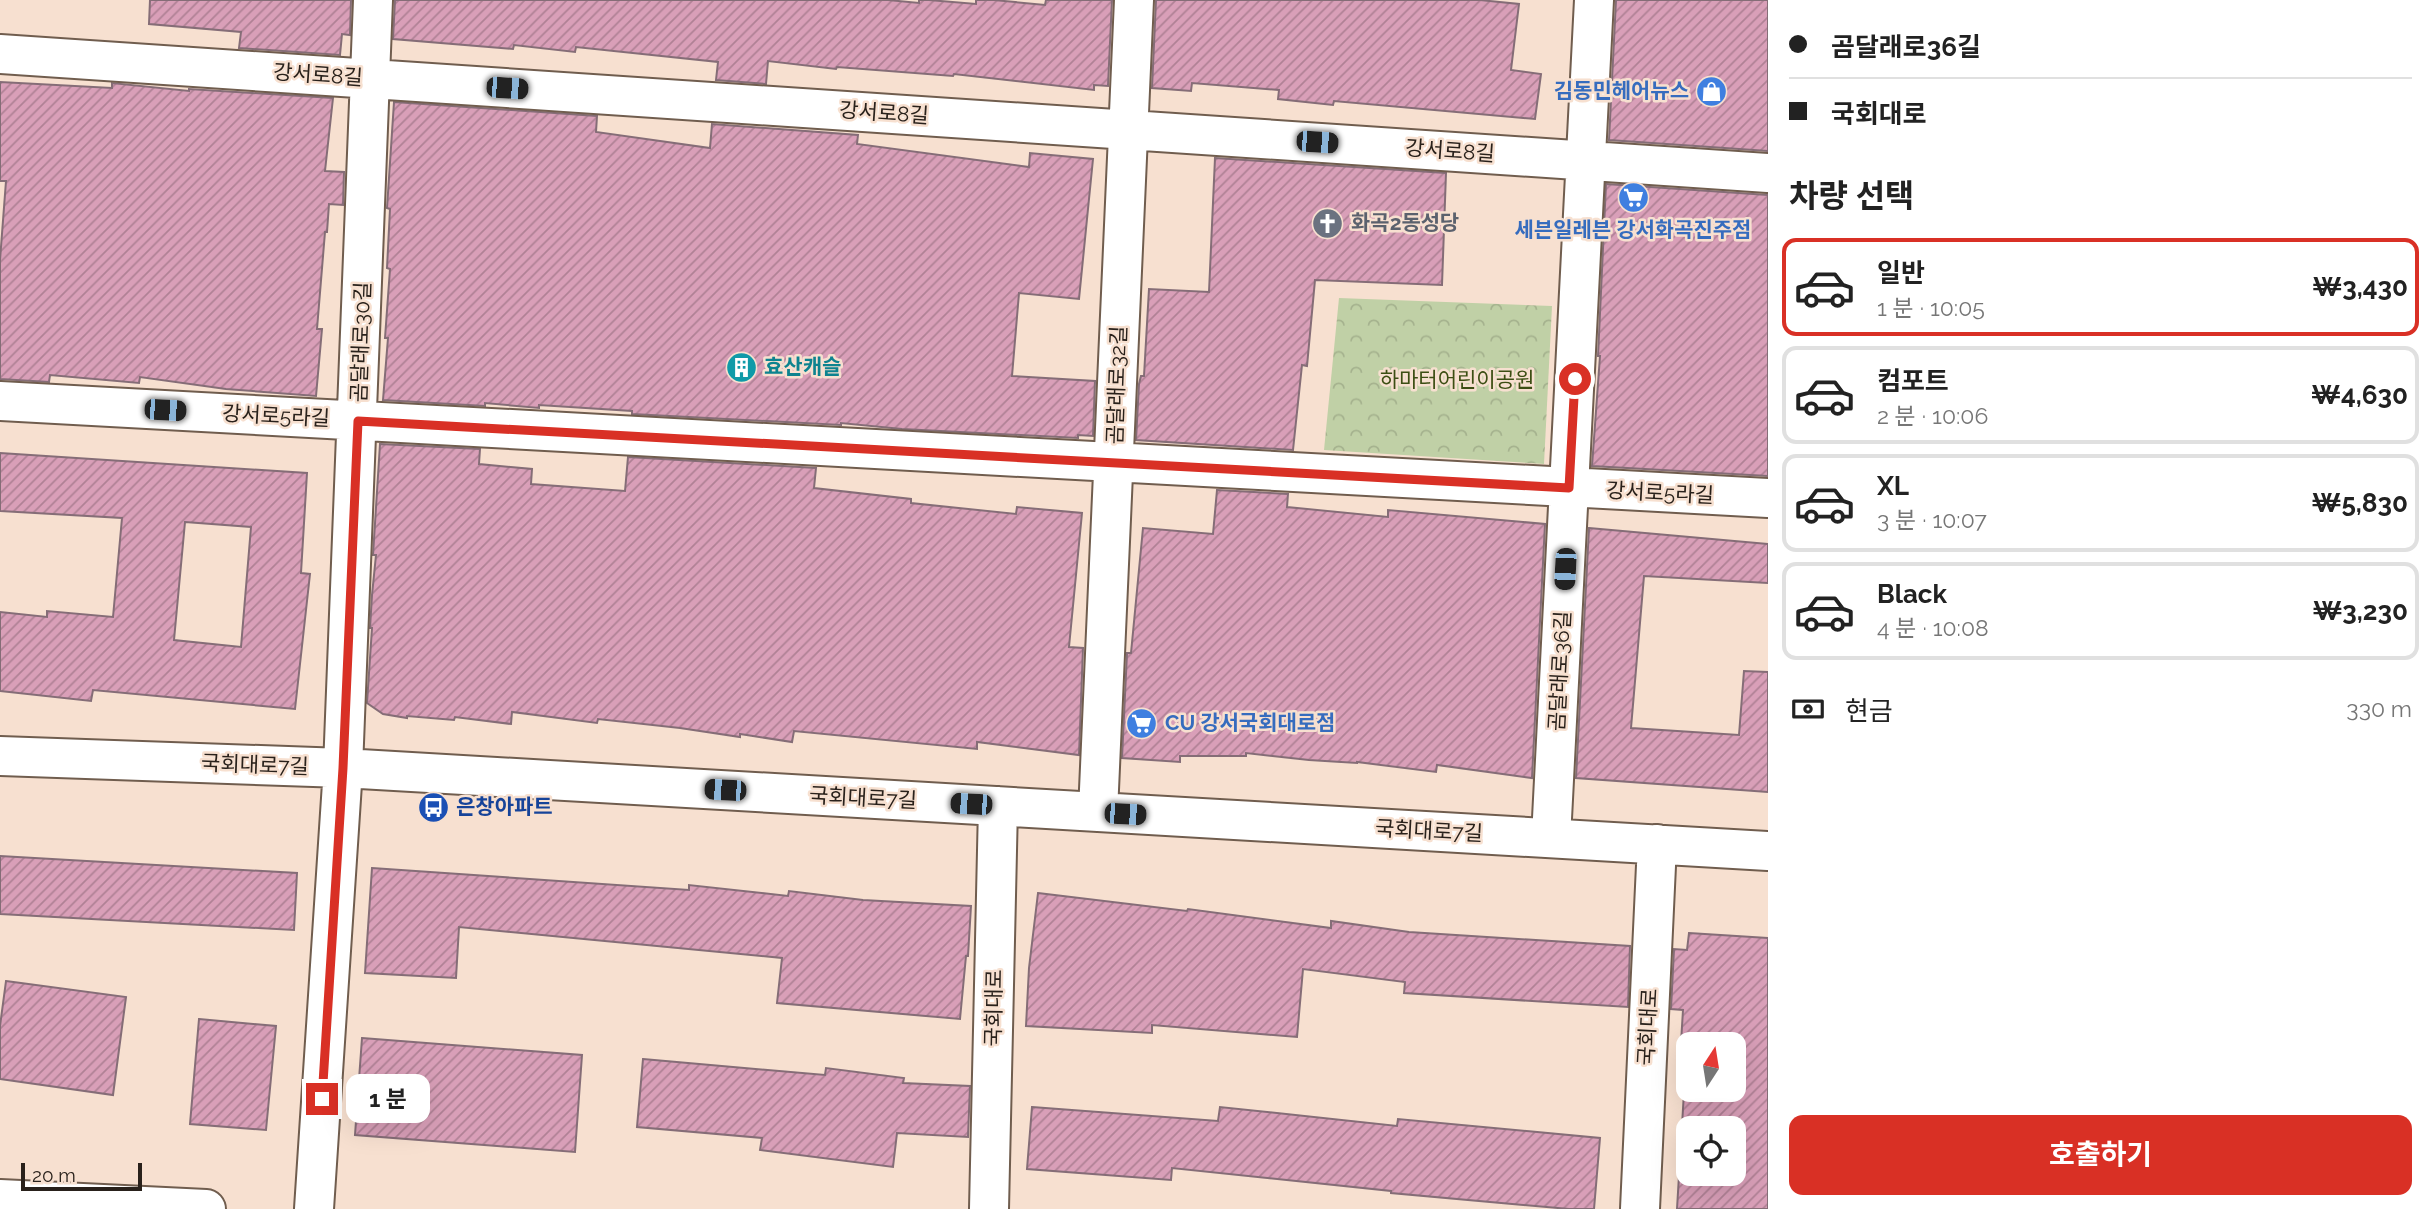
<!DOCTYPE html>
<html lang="ko">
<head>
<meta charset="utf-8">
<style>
	body { margin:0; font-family:Raleway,"Noto Sans KR",sans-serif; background:#f2f2f2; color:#222; height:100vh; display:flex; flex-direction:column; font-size:26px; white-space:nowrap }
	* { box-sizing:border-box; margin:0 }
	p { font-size:23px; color:#767676 }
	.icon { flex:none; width:38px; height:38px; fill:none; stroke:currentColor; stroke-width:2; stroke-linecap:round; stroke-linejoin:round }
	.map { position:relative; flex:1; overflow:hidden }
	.panel { display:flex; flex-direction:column; background:#fff; width:665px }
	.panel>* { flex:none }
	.guide { display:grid; align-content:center; height:154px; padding:0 21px; background:#fff }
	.needle { width:46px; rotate:12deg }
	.fabs { position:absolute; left:1676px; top:1032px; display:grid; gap:14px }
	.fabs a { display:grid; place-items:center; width:70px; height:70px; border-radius:14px; background:#fff; box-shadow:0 7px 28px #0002; font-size:35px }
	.scale { position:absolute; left:21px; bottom:18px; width:121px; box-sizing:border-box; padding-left:7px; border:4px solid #29211b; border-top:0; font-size:19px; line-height:24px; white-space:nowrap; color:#29211b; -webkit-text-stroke:5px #f7e0d0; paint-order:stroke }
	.end { position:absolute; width:32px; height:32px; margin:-16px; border:9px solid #d93025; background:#fff; box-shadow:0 0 0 4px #fff }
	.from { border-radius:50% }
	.bubble { position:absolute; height:49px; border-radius:14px; background:#fff; box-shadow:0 7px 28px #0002; font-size:23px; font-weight:700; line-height:49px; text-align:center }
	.car { position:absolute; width:21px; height:42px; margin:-21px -10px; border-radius:9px; box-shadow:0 0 5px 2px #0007; background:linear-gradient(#222 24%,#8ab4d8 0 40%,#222 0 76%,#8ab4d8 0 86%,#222 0) }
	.guide b { display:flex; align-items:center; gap:24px; height:66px; font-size:26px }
	.guide b+b { border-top:2px solid #e0e0e0 }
	.guide i { width:18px; height:18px; background:#222 }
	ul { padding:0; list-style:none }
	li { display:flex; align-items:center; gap:21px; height:98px; margin:0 14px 10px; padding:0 7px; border:4px solid #e0e0e0; border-radius:14px }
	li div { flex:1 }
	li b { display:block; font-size:26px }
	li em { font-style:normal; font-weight:700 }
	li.selected { border-color:#d93025 }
	li>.icon { width:63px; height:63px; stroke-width:1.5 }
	h2 { padding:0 21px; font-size:32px; line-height:84px }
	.pay { display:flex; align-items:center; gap:18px; height:77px; padding:0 21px; font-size:26px }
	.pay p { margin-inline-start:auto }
	.action { display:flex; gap:14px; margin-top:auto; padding:14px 21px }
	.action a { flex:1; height:80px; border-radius:14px; background:#d93025; color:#fff; font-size:28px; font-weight:700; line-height:80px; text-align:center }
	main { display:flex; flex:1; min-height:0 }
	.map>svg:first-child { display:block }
	.park { fill:url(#park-crowns) }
	.building { fill:url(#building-hatch); stroke:#856d77; stroke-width:2; fill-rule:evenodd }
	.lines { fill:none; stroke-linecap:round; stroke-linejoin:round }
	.minor-casing { stroke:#705d4e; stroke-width:42 }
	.major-casing { stroke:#705d4e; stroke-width:42 }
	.minor { stroke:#fff; stroke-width:38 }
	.major { stroke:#fff; stroke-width:38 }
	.route { stroke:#d93025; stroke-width:9 }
	.labels { text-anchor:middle; stroke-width:5; stroke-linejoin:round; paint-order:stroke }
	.street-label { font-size:21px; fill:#29211b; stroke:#f7e0d0 }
	.shop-label { font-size:21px; font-weight:bold; fill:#366cbe; stroke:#f7e0d0; text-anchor:end }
	.worship-label { font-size:21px; font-weight:bold; fill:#5b616d; stroke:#f7e0d0; text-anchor:start }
	.culture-label { font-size:21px; font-weight:bold; fill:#0d838f; stroke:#f7e0d0; text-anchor:start }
	.park-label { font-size:21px; fill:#3c4e13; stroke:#f7e0d0 }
	.transit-label { font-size:21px; font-weight:bold; fill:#164399; stroke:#f7e0d0; text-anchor:start }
</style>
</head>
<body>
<main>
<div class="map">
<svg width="1768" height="1209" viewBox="0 0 1768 1209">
	<defs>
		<pattern id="park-crowns" width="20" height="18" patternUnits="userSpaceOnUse" patternTransform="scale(1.75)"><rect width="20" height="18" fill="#c0d0a6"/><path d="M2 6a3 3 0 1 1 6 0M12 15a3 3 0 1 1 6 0" fill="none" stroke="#a5b28e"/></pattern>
		<pattern id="building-hatch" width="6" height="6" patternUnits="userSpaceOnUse" patternTransform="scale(1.75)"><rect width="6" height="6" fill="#d99fb8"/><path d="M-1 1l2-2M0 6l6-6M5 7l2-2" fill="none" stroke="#b08195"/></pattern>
	</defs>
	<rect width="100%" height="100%" fill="#f7e0d0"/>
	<path class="park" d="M1339,298l213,8 -8,158 -220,-14z"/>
	<path class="building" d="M150,0h201l-1,35 -8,-1 -2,21 -101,-7 2,-16 -92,-8z
		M395,0h493l31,3v-3h10l47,4v-4h18l51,5 1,-5h66l-4,86 -14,-1v5l-140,-16 -1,2 -116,-9 -1,2 -68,-8 -2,23 -50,-4 2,-18 -142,-15 -1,5 -61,-7 -1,4 -120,-10z
		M1156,0h324l39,4 -8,66 30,4 -6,45 -201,-18 -1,4 -55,-6 1,-9 -87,-7 -1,8 -39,-3z
		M1616,0h152v151l-159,-11z
		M0,82l112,6v-5l77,8v-2l144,9 -8,73 19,1 -1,33 -14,-1 -2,28h-2l-8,97h5l-6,67 -90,-7 -86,-12 -1,6 -89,-8 -1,7 -49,-3v-119l6,-79h-6z
		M394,102l203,14 -1,16 114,16 2,-24 146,11 -1,9 172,23 1,-14 63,6 -14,140 -60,-6 -7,83 83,5 -2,55 -15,-1v3l-176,-9 -61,-6v2l-209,-11v-3l-93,-6v3l-54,-5v3l-102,-6 5,-62h-3l5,-69 -3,-1 3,-59 -3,-1z
		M1215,158l231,15 -4,112 -127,-5 -8,86 -5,-1 -9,85 -157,-10 3,-56 2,-8h3l5,-87 60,3z
		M1606,184l162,11v281l-176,-10 8,-110h-2z
		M380,444l100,5 -1,15 53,5 -1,15 94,7 3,-34 188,11 -2,20 97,11v4l105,11 1,-7 65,6 -13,134 14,1 -4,107 -102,-13v7l-183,-18 -2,11 -52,-8v3l-60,-9 -82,-9 -1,4 -85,-11 -1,12 -56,-7 -1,3 -47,-4v2l-24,-4 -16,-11 5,-75h-2l2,-33 4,-40h-3z
		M0,453l307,20 -6,100 9,1 -15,135 -202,-19 -2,11 -91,-10v-79l47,5v-6l66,6 9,-99 -122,-7zM185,522l66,5 -10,120 -67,-7z
		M1217,490l71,4 -1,13 101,10v-7l157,14 -13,254 -95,-13 -1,7 -79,-10v1l-48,-3 -63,-7v3h-66v6l-58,-4 5,-105h4l12,-125 70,6z
		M1589,528l179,16v39l-124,-7 -13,152 108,7 5,-64 24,1v120l-192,-14z
		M0,856l297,17 -3,57 -294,-16z
		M372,868l317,22v-5l99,11 1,-5 74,9 108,6 -3,50h-2l-6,63 -183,-16 5,-45 -323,-31 -3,51 -91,-5z
		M1038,893l149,18 1,-2 143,19v-7l78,11 221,14 -2,61 -224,-14 1,-11 -102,-13 -6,68 -145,-12v8l-126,-7 3,-58z
		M1689,933l79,5v271h-91l7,-117h-6l5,-82 -12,-1 3,-60 13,1zM1689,1045h45v45h-45zM1689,1129h45v45h-45z
		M6,981l120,16 -13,98 -113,-16v-53z
		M199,1019l77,7 -10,104 -76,-6z
		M362,1038l220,17 -7,97 -220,-17z
		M643,1059l182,16 1,-7 78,10 -1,5 67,3 -2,51 -71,-4 -4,34 -133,-17 2,-12 -125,-11z
		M1032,1107l186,14 2,-14 177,19 1,-7 202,19 -6,71h-25l-178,-16v-2l-219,-23 -1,12 -144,-11z"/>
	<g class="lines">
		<defs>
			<path id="minor" d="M0,54l1768,119
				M0,401l1768,97
				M0,756l343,12 1425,83
				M1098,812l36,-812
				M1551,838l43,-838
				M314,1209l29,-441 30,-768
				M989,1209l9,-403
				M1640,1209l17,-365"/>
			<path id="major" d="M0,1199l206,10"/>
		</defs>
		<use href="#minor" class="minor-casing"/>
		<use href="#major" class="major-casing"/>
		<use href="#minor" class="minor"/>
		<use href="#major" class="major"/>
	</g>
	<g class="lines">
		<path class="route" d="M322,1099l21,-331 15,-347 1211,67 6,-109"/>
	</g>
	<defs>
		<symbol id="shop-disc" viewBox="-11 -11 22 22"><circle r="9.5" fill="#3f7fe0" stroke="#f7e0d0"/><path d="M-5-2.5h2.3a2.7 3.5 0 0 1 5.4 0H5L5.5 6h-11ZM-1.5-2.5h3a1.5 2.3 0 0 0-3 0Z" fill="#fff"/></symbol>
		<symbol id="supermarket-disc" viewBox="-11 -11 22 22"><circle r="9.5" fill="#3f7fe0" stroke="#f7e0d0"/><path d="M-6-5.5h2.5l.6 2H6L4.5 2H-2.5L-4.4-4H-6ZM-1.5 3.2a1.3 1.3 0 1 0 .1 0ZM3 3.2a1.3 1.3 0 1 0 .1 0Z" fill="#fff"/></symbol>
		<symbol id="church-disc" viewBox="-11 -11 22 22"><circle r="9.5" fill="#6b7280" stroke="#f7e0d0"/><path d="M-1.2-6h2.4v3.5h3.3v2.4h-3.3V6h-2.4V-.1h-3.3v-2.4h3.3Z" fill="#fff"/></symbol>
		<symbol id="building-disc" viewBox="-11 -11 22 22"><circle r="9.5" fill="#0f9aa8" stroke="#f7e0d0"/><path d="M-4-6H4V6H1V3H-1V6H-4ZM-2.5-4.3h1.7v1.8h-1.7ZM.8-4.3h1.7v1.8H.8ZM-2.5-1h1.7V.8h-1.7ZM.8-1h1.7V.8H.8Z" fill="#fff"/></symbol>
		<symbol id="bus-disc" viewBox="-11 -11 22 22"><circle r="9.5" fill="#1a4fb4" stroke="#f7e0d0"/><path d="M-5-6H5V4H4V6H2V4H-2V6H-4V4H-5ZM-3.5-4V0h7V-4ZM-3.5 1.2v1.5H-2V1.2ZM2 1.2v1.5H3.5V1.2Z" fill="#fff"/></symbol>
	</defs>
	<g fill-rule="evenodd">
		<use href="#shop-disc" x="1694" y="74" width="35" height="35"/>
		<use href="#supermarket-disc" x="1616" y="180" width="35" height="35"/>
		<use href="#church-disc" x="1310" y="206" width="35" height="35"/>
		<use href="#building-disc" x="724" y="350" width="35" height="35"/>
		<use href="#supermarket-disc" x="1124" y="706" width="35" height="35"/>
		<use href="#bus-disc" x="416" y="790" width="35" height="35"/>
	</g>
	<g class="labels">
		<g class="street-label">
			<text transform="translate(318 75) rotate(4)" y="7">강서로8길</text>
			<text transform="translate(884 113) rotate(4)" y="7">강서로8길</text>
			<text transform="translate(1450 151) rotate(4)" y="7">강서로8길</text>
			<text transform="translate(361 342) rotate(-88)" y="7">곰달래로30길</text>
			<text transform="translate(1117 385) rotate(-88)" y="7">곰달래로32길</text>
			<text transform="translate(276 416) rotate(3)" y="7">강서로5라길</text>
			<text transform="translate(1660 493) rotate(3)" y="7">강서로5라길</text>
			<text transform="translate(1560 671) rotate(-87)" y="7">곰달래로36길</text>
			<text transform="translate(255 765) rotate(2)" y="7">국회대로7길</text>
			<text transform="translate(863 798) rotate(3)" y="7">국회대로7길</text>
			<text transform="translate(1429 831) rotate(3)" y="7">국회대로7길</text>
			<text transform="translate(994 1008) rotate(-89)" y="7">국회대로</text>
			<text transform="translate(1648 1027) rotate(-87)" y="7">국회대로</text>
		</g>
		<g class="shop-label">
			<text x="1689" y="98">김동민헤어뉴스</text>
			<text x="1633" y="237" text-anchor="middle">세븐일레븐 강서화곡진주점</text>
			<text x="1165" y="730" text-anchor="start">CU 강서국회대로점</text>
		</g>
		<g class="worship-label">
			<text x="1351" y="230">화곡2동성당</text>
		</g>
		<g class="culture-label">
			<text x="764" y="374">효산캐슬</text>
		</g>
		<g class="park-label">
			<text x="1457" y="387">하마터어린이공원</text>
		</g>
		<g class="transit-label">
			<text x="456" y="814">은창아파트</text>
		</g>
	</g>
</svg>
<div class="fabs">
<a><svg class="needle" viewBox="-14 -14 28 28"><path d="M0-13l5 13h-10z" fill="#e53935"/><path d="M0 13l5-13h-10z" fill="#767676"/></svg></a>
<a><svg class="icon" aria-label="locate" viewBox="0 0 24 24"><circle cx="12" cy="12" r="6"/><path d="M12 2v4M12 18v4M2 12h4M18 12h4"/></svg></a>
</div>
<div class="scale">20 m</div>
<i class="end from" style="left:1575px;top:379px"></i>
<i class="end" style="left:322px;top:1099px"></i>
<div class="bubble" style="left:346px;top:1074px;width:84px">1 분</div>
<i class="car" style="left:507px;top:88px;rotate:94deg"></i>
<i class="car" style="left:1317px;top:142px;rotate:94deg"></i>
<i class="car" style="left:165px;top:410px;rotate:93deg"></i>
<i class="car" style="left:1565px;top:569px;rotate:183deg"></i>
<i class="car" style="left:725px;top:790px;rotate:273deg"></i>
<i class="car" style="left:971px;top:804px;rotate:273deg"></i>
<i class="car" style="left:1125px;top:814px;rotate:93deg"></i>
</div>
<section class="panel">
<div class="guide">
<b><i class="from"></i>곰달래로36길</b>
<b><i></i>국회대로</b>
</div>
<h2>차량 선택</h2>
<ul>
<li class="selected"><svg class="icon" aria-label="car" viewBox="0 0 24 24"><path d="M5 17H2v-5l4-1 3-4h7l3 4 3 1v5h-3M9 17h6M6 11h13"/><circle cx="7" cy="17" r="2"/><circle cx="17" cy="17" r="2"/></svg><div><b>일반</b><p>1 분 · 10:05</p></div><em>₩3,430</em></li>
<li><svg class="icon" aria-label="car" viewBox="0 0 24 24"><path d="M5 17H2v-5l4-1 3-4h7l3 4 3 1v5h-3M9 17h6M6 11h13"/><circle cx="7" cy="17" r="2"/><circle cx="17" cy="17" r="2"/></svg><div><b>컴포트</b><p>2 분 · 10:06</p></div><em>₩4,630</em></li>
<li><svg class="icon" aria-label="car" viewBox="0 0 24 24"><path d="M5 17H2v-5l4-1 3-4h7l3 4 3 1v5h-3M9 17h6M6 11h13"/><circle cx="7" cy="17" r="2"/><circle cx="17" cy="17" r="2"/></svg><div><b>XL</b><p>3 분 · 10:07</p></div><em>₩5,830</em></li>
<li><svg class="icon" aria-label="car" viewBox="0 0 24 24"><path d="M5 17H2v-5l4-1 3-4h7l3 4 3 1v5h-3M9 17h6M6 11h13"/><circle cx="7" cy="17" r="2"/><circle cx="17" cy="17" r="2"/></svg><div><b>Black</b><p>4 분 · 10:08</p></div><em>₩3,230</em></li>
</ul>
<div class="pay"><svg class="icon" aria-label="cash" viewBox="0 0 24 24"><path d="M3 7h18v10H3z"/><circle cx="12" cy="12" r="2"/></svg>현금<p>330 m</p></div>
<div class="action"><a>호출하기</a></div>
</section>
</main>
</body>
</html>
